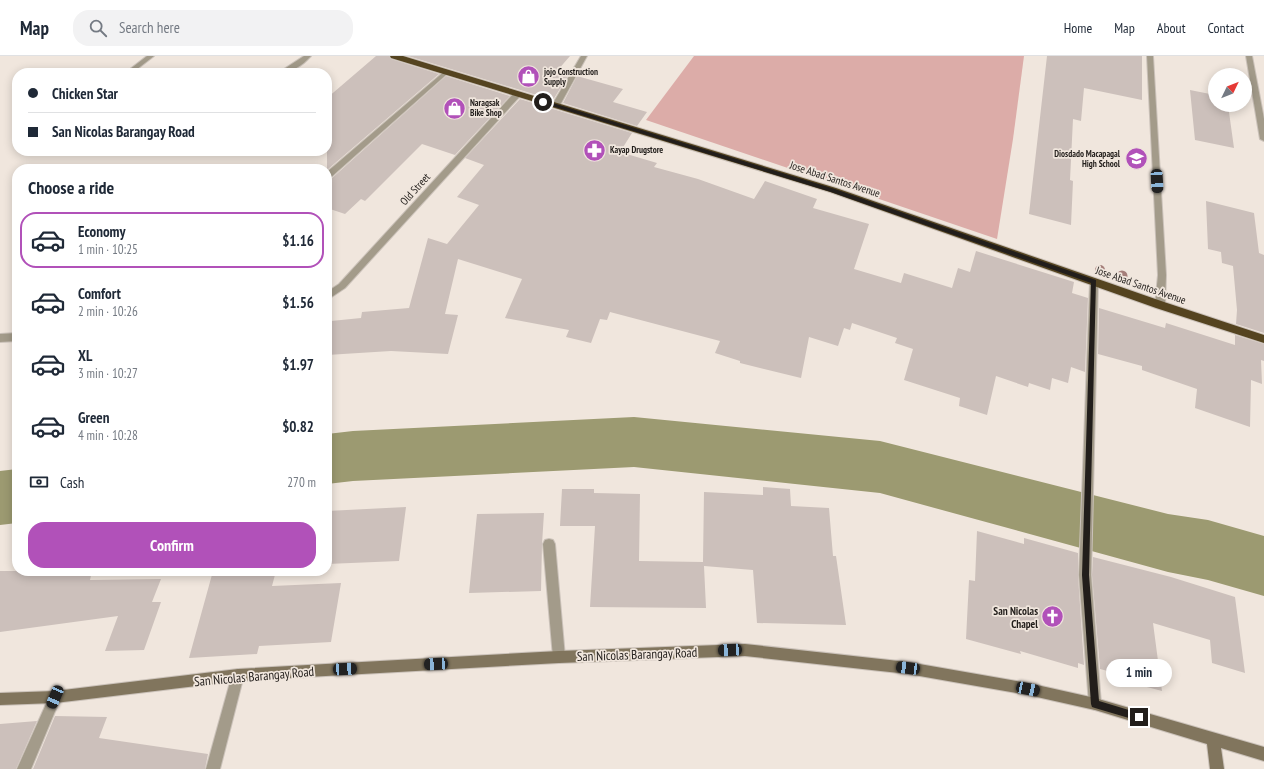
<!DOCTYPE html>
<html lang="en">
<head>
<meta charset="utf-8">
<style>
	body { margin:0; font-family:"PT Sans Narrow",sans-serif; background:#f2f2f3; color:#1f2937; height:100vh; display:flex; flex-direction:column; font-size:15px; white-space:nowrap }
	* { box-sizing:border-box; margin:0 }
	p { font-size:13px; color:#747a83 }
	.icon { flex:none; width:22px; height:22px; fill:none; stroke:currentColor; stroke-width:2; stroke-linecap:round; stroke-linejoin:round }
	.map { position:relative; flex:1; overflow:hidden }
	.details { position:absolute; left:12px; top:108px; width:320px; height:412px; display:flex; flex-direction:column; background:#fff; border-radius:16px; box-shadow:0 2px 10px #0003 }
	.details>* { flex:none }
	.banner { position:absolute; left:12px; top:12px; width:320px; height:88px; border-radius:16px; box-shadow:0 2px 10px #0003; display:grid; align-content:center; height:88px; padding:0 16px; background:#fff }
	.needle { width:26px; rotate:47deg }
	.controls { position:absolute; left:1208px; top:12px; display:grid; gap:8px }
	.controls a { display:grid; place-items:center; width:44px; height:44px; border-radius:50%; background:#fff; box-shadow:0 2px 10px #0003; font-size:20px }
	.end { position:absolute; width:18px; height:18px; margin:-9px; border:5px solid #221e1b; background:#fff; box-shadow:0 0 0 2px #fff }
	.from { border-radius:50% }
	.bubble { position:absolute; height:28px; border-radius:14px; background:#fff; box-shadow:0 2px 10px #0003; font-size:13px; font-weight:800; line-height:28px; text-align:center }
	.car { position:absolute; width:12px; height:24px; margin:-12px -6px; border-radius:5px; box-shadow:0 0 3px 1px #0007; background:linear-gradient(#222 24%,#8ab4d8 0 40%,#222 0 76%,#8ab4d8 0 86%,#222 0) }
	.banner b { display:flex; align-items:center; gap:14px; height:38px; font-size:15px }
	.banner b+b { border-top:1px solid #e0e1e3 }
	.banner i { width:10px; height:10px; background:#1f2937 }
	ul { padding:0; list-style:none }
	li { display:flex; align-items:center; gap:12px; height:56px; margin:0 8px 6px; padding:0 8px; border:2px solid transparent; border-radius:16px }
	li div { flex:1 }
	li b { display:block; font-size:15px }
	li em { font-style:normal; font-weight:800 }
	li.on { border-color:#b151b9 }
	li>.icon { width:36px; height:36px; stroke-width:1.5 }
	h2 { padding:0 16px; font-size:18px; line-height:48px }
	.pay { display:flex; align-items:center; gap:10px; height:44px; padding:0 16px; font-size:15px }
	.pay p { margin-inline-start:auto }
	.action { display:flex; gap:8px; margin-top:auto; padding:8px 16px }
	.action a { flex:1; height:46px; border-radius:16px; background:#b151b9; color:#fff; font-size:16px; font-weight:800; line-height:46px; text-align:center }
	header { display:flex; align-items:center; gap:24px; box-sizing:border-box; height:56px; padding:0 20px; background:#fff; border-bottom:1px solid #e0e1e3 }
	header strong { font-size:19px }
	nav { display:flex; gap:22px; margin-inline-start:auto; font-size:14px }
	.search { width:280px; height:36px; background:#f2f2f3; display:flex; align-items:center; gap:10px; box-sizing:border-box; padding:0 14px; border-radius:16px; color:#747a83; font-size:15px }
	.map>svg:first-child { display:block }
	.green { fill:#dcaca8 }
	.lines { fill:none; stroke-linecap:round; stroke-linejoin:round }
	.river { fill:#9c9a71; fill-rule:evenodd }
	.building { fill:#ccc0bb }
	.lane-casing { stroke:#cbc2ba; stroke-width:2 }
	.street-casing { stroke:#cbc2ba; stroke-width:2 }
	.secondary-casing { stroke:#cbc2ba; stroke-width:2 }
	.highway-casing { stroke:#cbc2ba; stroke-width:2 }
	.lane { fill:#a39b8a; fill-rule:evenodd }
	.street { fill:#a39b8a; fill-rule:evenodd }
	.secondary { fill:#81755d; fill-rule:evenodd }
	.highway { fill:#554420; fill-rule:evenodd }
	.tree { fill:#a57f7a }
	.route { fill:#221e1b }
	.labels { text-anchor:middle; stroke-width:3.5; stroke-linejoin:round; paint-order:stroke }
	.far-poi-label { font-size:9px; font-weight:bold; fill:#221e1b; stroke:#f0e6dd; text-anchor:start }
	.street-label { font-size:11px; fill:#221e1b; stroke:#f0e6dd }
	.poi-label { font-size:11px; font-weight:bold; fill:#221e1b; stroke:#f0e6dd; text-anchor:end }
	.near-street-label { font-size:13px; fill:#221e1b; stroke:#f0e6dd }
</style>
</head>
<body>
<header>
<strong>Map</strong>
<div class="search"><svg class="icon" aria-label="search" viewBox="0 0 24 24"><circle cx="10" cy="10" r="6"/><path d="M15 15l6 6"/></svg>Search here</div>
<nav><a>Home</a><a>Map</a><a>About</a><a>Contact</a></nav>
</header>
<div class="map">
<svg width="1264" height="713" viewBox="0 0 1264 713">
	<rect width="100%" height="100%" fill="#f0e6dd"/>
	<path class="green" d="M694,0h330l-11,83 -16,100 -351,-119z"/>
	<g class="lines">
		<path class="river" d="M634,361l246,24 288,73 40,6 56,16v60l-56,-16 -40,-8 -288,-79 -246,-26 -281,14 -26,3v-50l26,-3z
			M17,413v54l-17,2v-54z"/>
	</g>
	<path class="building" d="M376,0h13l2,3 48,15 -112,96v-72z
		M408,0h162l-13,15 12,3 -16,26z
		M1047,0h95v44l-58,-12 -3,33 -8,-2 -3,61 3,1 -2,44 -42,-11z
		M446,20l64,20 -55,59 -33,-11 -57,57 -4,-2 -16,15 -18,-6v-28l4,-1z
		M577,20l46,13 -10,13 34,10 -10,14 -74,-23z
		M1190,34l25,5v10h13l6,43 -39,-8z
		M520,43l112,34 -12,19 37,11 -3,4 44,12 56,20 11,-18 52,18 -4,9 56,16 -15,45 47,14 3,-10 48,15 6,-20 12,4 6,-21 98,31 -2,11 16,5 -3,74 -14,-5 -3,16 -16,-5 -2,12 -21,-7 -1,4 -32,-11 -9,39 -28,-9 1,-8 -56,-18 9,-31 -18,-6 2,-5 -45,-15 -2,7 -6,-2 -6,18 -29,-9 -8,41 -61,-15v-2l-25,-8 5,-12 -110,-29 -3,8 -7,-1 -9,24 -25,-6 3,-7 -64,-12 17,-39 -64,-20 -13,55 13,1 -10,39 -57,-3 -64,4 4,-34 30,-3 1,-6 47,-4 19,-70 19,6 32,-39 -22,-8 27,-32 -19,-7z
		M1206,145l48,12 5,40 5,2v78l-28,-9 1,-14 -4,-44 -11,-3 -1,-11 -13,-3z
		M1099,252l66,20 1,-5 69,22v-10l29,9v17l-3,-1 1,24 -11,-4 -1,47 -55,-19 2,-19 -55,-19v-4l-44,-12z
		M763,431l27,2 1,17 38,2 4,48h3l10,69 -89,-2 -4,-53 -49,-4 2,42 -116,-1 5,-81h-35l2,-37h32v4l46,1 -1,67 64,1 1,-70 59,3z
		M406,451l-7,54 -72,3v-53z
		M544,457l-2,31 -1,47 -72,2 8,-79z
		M977,475l47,13v-6l54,15v22l6,90 -6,-2v5l-58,-17 1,3 -55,-15 3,-59 6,1z
		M1093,501l78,20 64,20 10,76 -33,-10 -2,-23 -57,-17 9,68 -38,-10 -1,-6 -23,-6 -8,-94z
		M0,515h92l-2,9 71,-1 -9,23h9l-17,48 -39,1 13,-35 -118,16z
		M213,515h63l-4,15 69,-3 -10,59 -72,4 -2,8 -68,4z
		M55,660l52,1 -8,21 109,16 -3,15h-172z
		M37,665l-21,48h-16v-45z"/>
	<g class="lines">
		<defs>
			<path id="lane" d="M147,0h7l-22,17h-7z
				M304,0h7c-9,10 -20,17 -33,17z
				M581,0h6l-27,49 -1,2h-6l-1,-2z
				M1147,0h6l13,219 -1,30 -5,3 -5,-3 3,-30z
				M1246,0h6l12,63v22l-4,-2z
				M446,14l2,1v2l-118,105 -3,1v-7z"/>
			<path id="street" d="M515,36h3l4,2 -177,194 -18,12v-8l12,-8z
				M1094,223l4,3 -7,293 10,129 -2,4 -4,2 -4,-2 -2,-4 -10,-129 11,-293z
				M17,277v8l-17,1v-8z
				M549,483l4,1 2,4 10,113 -2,4 -4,2 -4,-2 -2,-4 -10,-113 2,-4z
				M238,613l4,2 2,4 -24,94h-14l26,-94 2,-4z
				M55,635l4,2 2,4 -30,72h-14l34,-76z"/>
			<path id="secondary" d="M745,588l163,18 120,21 67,15 169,49v14l-43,-13 3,21h-14l-3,-25 -112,-34 -67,-15 -120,-21 -163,-18 -186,7 -321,18 -183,22 -55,2v-12l55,-2 183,-22 321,-18z"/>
			<path id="highway" d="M390,0h13l433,132 328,114 100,33v8l-108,-35 -326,-116 -439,-134z"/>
		</defs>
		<use href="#lane" class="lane-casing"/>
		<use href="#street" class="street-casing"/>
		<use href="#secondary" class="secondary-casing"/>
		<use href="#highway" class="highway-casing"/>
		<use href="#lane" class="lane"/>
		<use href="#street" class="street"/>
		<use href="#secondary" class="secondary"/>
		<use href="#highway" class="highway"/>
	</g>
	<g class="tree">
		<circle cx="1100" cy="214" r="5"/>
		<circle cx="1122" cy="220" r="5.5"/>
	</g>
	<path class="route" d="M543,44l292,89 261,91 -7,295 10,126 43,13 1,3 -1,3 -3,1 -44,-13 -3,-1 -1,-3 -9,-129 9,-292 -260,-91 -289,-89z"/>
	<defs>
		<symbol id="shop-disc" viewBox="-11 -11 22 22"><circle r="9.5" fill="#b151b9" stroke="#f0e6dd"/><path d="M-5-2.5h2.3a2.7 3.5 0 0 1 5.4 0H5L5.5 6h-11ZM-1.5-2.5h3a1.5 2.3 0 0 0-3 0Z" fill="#fff"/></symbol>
		<symbol id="pharmacy-disc" viewBox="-11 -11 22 22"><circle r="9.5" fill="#b151b9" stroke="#f0e6dd"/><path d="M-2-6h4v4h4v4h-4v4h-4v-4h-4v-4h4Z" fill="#fff"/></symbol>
		<symbol id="school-disc" viewBox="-11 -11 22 22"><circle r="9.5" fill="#b151b9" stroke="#f0e6dd"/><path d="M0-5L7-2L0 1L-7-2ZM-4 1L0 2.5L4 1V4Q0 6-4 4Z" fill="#fff"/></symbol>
		<symbol id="church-disc" viewBox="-11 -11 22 22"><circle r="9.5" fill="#b151b9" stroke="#f0e6dd"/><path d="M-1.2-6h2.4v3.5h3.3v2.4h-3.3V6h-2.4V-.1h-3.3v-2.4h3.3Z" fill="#fff"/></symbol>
	</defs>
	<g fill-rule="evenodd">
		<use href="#shop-disc" x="516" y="8" width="25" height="25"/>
		<use href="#shop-disc" x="442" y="40" width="25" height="25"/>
		<use href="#pharmacy-disc" x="582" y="82" width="25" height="25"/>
		<use href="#school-disc" x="1124" y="90" width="25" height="25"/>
		<use href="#church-disc" x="1040" y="548" width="25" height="25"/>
	</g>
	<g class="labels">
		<g class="far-poi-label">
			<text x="544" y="19">jojo Construction<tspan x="544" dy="10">Supply</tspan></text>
			<text x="470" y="50">Naragsak<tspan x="470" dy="10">Bike Shop</tspan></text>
			<text x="610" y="97">Kayap Drugstore</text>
			<text x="1120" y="101" text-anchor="end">Diosdado Macapagal<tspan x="1120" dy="10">High School</tspan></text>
		</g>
		<g class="street-label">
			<text transform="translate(835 123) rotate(18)" y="4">Jose Abad Santos Avenue</text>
			<text transform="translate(415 133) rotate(-48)" y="4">Old Street</text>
			<text transform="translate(1141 229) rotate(19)" y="4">Jose Abad Santos Avenue</text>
		</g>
		<g class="poi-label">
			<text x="1038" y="559">San Nicolas<tspan x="1038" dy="13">Chapel</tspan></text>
		</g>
		<g class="near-street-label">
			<text transform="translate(637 598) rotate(-2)" y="5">San Nicolas Barangay Road</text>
			<text transform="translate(254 620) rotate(-5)" y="5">San Nicolas Barangay Road</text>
		</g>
	</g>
</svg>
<div class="controls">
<a><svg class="needle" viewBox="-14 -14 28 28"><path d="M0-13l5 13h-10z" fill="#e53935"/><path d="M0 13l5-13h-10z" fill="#747a83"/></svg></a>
</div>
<i class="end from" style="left:543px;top:46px"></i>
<i class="end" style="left:1139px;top:661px"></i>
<div class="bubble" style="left:1106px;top:603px;width:66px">1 min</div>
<i class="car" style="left:1157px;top:125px;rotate:177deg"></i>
<i class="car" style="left:730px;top:594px;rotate:267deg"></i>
<i class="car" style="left:436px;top:608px;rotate:267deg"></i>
<i class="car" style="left:908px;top:612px;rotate:277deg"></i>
<i class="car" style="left:345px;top:613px;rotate:87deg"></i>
<i class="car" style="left:1028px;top:633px;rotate:102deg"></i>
<i class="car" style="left:55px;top:641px;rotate:203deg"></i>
<div class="banner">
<b><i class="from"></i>Chicken Star</b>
<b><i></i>San Nicolas Barangay Road</b>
</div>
<section class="details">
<h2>Choose a ride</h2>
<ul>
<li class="on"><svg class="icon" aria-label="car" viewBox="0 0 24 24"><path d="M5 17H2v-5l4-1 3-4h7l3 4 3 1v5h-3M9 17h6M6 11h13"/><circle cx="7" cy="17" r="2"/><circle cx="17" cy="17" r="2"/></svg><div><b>Economy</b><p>1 min · 10:25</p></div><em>$1.16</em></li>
<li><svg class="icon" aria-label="car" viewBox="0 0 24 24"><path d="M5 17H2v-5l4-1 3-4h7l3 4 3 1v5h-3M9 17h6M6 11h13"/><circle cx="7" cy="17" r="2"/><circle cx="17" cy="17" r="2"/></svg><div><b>Comfort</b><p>2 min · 10:26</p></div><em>$1.56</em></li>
<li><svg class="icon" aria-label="car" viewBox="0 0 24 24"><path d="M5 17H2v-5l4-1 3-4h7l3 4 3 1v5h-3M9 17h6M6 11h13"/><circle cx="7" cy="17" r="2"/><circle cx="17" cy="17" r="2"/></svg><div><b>XL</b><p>3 min · 10:27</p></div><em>$1.97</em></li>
<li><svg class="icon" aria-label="car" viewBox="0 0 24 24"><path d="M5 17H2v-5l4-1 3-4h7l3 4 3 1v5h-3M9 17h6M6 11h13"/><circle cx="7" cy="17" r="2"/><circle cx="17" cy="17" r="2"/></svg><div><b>Green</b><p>4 min · 10:28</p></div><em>$0.82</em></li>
</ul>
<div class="pay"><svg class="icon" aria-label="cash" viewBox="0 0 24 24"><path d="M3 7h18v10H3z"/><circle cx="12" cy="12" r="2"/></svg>Cash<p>270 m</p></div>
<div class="action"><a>Confirm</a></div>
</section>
</div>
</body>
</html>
